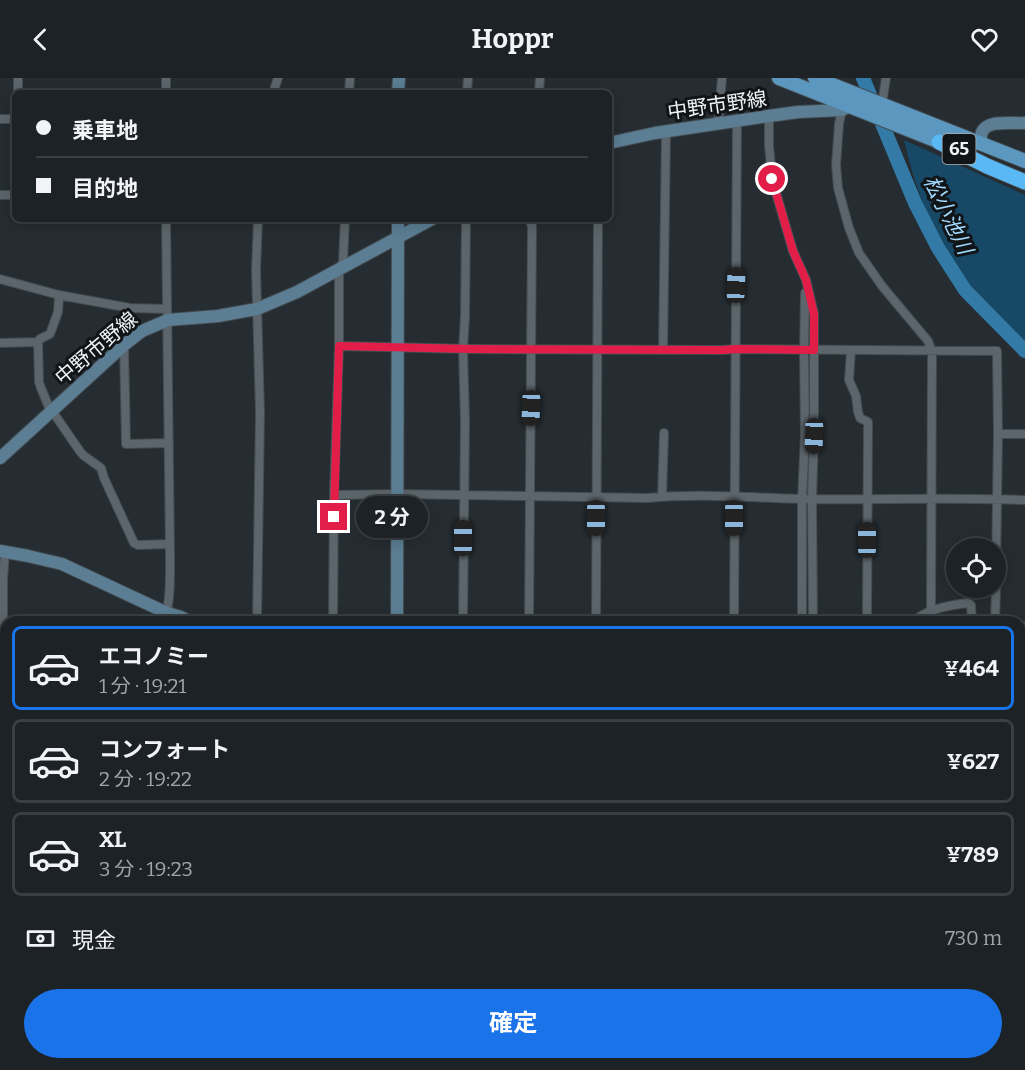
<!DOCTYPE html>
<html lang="ja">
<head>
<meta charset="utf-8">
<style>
	body { margin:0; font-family:Bitter,"Noto Sans JP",serif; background:#252a2e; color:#f1f3f6; height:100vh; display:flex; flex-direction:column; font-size:22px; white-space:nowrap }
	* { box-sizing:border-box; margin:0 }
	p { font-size:20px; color:#a0a4a7 }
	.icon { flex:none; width:33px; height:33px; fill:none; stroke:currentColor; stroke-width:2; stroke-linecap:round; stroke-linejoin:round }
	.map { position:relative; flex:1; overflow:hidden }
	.drawer { position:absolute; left:0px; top:538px; width:1026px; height:454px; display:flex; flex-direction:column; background:#1c2226; border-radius:18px 18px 0 0; box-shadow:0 3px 15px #0003,0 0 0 2px #3a3f43 }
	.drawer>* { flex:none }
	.hud { position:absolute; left:12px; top:12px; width:600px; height:132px; border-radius:9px; box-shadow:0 3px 15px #0003,0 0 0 2px #3a3f43; display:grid; align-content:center; height:132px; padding:0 24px; background:#1c2226 }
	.tools { position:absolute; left:946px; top:460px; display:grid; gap:12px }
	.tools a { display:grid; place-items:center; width:60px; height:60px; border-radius:50%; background:#1c2226; box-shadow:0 3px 15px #0003,0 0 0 2px #3a3f43; font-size:30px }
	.end { position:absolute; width:27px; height:27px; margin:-14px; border:8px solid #e11d48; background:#fff; box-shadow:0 0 0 3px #fff }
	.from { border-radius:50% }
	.bubble { position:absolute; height:42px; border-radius:21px; background:#1c2226; box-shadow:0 3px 15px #0003,0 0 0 2px #3a3f43; font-size:20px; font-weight:700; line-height:42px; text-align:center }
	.car { position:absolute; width:18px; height:36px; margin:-18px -9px; border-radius:8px; box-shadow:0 0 4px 2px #0007; background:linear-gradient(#222 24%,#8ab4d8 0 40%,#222 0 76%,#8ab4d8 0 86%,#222 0) }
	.hud b { display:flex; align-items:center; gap:21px; height:57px; font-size:22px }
	.hud b+b { border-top:2px solid #3a3f43 }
	.hud i { width:15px; height:15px; background:#f1f3f6 }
	ul { padding:10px 0 0; list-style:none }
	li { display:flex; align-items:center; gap:18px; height:84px; margin:0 12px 9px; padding:0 12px; border:3px solid #3a3f43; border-radius:9px }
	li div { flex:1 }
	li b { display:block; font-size:22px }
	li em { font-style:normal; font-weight:700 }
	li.selected { border-color:#1a73e8 }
	li>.icon { width:54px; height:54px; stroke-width:1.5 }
	.pay { display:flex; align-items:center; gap:15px; height:66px; padding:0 24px; font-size:22px }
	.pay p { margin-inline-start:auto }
	.cta { display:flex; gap:12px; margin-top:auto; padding:12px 24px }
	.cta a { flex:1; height:69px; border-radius:36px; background:#1a73e8; color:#fff; font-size:24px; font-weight:700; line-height:69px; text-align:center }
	header { display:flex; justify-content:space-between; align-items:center; height:78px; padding:0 24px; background:#1c2226; font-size:27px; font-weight:700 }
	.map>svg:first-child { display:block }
	.green { fill:#174866 }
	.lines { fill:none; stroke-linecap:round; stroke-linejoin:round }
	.stream { stroke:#6b9fbf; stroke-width:2 }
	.river { stroke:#337aa6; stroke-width:14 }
	.street-casing { stroke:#444b4f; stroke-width:10 }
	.secondary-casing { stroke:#444b4f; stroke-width:14 }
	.primary-casing { stroke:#444b4f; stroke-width:16 }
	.highway-casing { stroke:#444b4f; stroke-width:17 }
	.street { stroke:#5c656b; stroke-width:8 }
	.secondary { stroke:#5b7e94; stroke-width:12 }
	.primary { stroke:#5b97be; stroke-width:14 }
	.highway { stroke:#5ab9f5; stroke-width:15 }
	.route { stroke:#e11d48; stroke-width:8 }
	.labels { text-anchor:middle; stroke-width:6; stroke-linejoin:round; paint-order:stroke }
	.shield { fill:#111517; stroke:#acb1b4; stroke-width:1.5 }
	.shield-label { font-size:18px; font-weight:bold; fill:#eff4f8 }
	.street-label { font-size:20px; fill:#eff4f8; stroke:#111517 }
	.water-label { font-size:21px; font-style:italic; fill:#a2d9ff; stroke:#111517 }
</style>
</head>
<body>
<header><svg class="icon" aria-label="back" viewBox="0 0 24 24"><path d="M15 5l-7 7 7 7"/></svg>Hoppr<svg class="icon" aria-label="heart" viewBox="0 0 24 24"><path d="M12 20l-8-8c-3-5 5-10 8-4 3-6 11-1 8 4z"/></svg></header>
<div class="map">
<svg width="1025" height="992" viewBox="0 0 1025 992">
	<rect width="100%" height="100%" fill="#252d32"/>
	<path class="green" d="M904,62l121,55v148c-19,-16 -38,-32 -53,-52 -35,-43 -56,-98 -68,-151z"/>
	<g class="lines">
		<path class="stream" d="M338,987l2,5"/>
		<path class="river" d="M863,0l52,125 23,45 27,42 60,61
			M1020,683l5,-4
			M487,992l9,-5"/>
		<defs>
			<path id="street" d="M18,0v15
				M166,0v15
				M273,15l5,-15
				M349,15l1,-15
				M467,15l1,-15
				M539,15l1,-15
				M882,26l4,-26
				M842,32l-3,14 -3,41 2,23 11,40 10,25 23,33 46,55 4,10 -1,260
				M769,38v29l3,34 21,72 13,29 8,34v122l-2,63 1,123
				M0,41h15
				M718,46l4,-46
				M0,117h15
				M530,141l2,8 -3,395h16
				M0,201l59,16 71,13 37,1
				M38,264l2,-3 10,-5 8,-22 1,-17
				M0,265l38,-1 1,40 2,6 7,17 31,45 4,5 18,13 3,10 30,65 4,2 32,-1
				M124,267l2,99 43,-1
				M339,268l132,3 251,1 14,-1 261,2 1,83 -2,135
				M663,272l3,-218
				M851,272l-2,30 7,16 2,16 2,6 8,4 -1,200
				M998,356h27
				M334,417l63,-1 251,4c52,-5 105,0 156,1 74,1 147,-2 221,1
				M662,419l2,-64
				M397,543l57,1
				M164,544c7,-21 6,-45 6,-68l-4,-335
				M257,544l3,-210 -4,-142 2,-51
				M333,544l1,-127 5,-149v-78l4,-6 2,-43
				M463,544l2,-201 -2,-72 2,-33 1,-97
				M495,544h34
				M596,544l2,-403
				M734,544l3,-501
				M802,544v-123l3,-64 -1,-83 1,-59
				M913,544c13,-13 36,-17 55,-19l3,2 1,17
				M995,544l1,-34
				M1020,548h5
				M1020,659l5,-4
				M0,672h3v-170l2,-28
				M0,839l6,1
				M1020,839l5,-1
				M0,888h6
				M1020,901h5
				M0,925h6
				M0,951l6,1
				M1020,970l5,2
				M448,987v5
				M864,987l1,5
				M994,987v5
				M61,992l1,-5
				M201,992v-5
				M463,992l10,-5
				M525,992l10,-5
				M588,992l1,-5
				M643,992l8,-5
				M682,992l1,-5
				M754,992v-5"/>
			<path id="secondary" d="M398,15l1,-15
				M980,64c1,-3 1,-7 2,-10 6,-13 31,-8 43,-9
				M609,65l46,-10 114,-17 29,-4 44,-2 13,-7
				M0,380l124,-113 18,-14 26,-11 50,-4 39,-7 40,-17 135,-73
				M0,473l28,5 34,8 105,49 14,4 10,5
				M397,544l1,-403
				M1020,692h5
				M302,992l1,-5"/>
			<path id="primary" d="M779,0l171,68
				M815,0l210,83"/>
			<path id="highway" d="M939,64l48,24 38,16"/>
		</defs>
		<use href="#street" class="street-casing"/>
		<use href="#secondary" class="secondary-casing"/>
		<use href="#primary" class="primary-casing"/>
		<use href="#highway" class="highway-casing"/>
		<use href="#street" class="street"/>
		<use href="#secondary" class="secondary"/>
		<use href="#primary" class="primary"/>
		<use href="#highway" class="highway"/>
	</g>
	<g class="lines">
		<path class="route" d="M334,439l5,-171 132,3 251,1 14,-1 78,1v-36l-8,-34 -13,-29 -21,-72"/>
	</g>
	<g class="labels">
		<rect class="shield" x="942.5" y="56" width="33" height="30" rx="4.5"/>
		<g class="shield-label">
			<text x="959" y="77">65</text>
		</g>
		<g class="street-label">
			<text transform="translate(717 27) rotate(-8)" y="7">中野市野線</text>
			<text transform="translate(96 270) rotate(-40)" y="7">中野市野線</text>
		</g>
		<g class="water-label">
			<text transform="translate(948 137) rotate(64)" y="7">松小池川</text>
		</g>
	</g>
</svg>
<div class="tools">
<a><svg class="icon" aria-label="locate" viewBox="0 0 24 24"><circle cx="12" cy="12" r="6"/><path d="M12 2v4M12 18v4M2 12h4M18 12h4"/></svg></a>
</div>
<i class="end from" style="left:772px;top:101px"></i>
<i class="end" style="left:334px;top:439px"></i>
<div class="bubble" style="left:356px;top:418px;width:72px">2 分</div>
<i class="car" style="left:736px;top:207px;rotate:2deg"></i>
<i class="car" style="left:531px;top:330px;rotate:182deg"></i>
<i class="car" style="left:814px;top:358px;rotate:182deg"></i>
<i class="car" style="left:596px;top:440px;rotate:180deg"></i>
<i class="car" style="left:734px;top:440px;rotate:180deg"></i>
<i class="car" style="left:463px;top:460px;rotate:0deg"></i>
<i class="car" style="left:867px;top:462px;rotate:0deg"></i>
<div class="hud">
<b><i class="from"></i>乗車地</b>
<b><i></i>目的地</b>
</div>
<section class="drawer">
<ul>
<li class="selected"><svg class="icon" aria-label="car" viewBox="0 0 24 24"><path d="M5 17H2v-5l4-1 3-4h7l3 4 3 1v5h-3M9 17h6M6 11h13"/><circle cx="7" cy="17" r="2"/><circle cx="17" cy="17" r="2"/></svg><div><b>エコノミー</b><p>1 分 · 19:21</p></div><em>¥464</em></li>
<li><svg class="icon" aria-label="car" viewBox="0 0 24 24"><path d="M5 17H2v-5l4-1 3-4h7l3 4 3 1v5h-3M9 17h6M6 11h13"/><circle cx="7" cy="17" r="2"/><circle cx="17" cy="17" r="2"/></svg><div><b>コンフォート</b><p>2 分 · 19:22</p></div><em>¥627</em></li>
<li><svg class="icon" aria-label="car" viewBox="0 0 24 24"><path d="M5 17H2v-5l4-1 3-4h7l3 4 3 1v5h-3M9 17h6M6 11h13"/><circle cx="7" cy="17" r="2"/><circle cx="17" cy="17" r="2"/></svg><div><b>XL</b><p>3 分 · 19:23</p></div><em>¥789</em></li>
</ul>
<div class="pay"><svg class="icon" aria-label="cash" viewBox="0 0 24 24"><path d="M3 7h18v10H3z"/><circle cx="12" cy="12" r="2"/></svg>現金<p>730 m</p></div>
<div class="cta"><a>確定</a></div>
</section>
</div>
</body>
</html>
